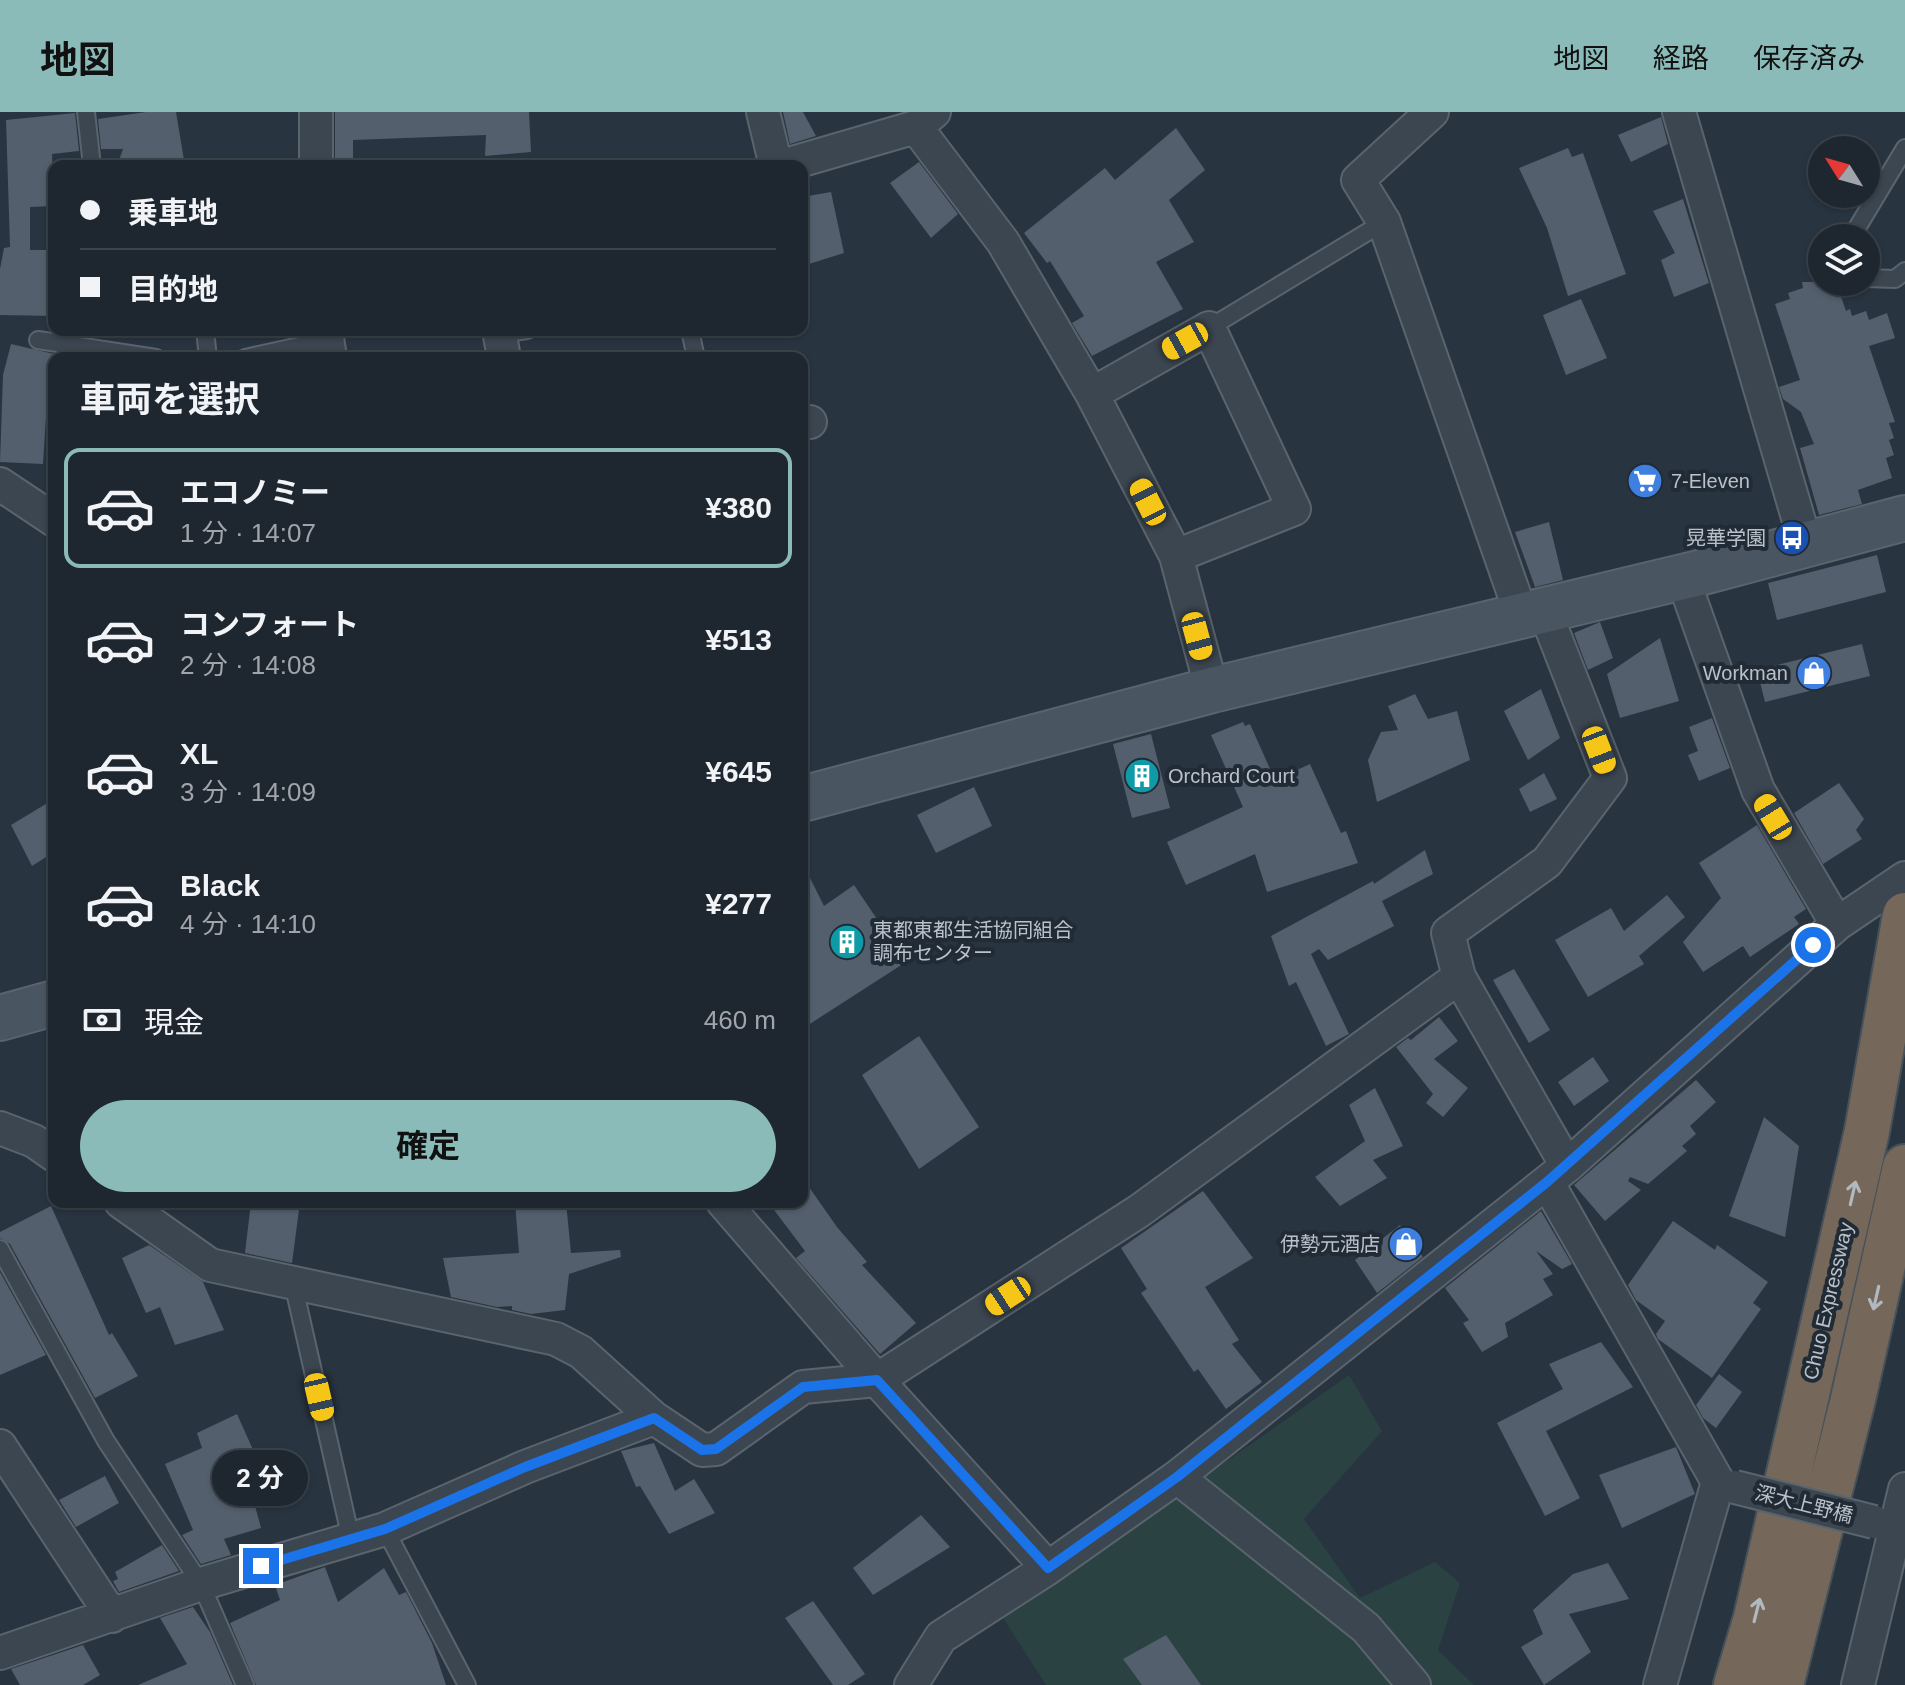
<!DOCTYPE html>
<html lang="ja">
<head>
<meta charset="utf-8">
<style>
	body { margin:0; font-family:Helvetica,"Noto Sans JP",sans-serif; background:#2b333c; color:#f1f3f6; height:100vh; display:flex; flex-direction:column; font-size:30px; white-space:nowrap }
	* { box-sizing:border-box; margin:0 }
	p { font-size:26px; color:#a1a5ab }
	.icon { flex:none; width:44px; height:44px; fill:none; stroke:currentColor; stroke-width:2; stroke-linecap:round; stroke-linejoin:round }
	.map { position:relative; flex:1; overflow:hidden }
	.details { position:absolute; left:48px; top:240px; width:760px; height:856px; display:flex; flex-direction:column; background:#1e2730; border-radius:16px; box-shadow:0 2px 6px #0004,0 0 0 2px #3c444c }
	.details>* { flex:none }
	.guide { position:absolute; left:48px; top:48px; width:760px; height:176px; border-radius:16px; box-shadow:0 2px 6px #0004,0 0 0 2px #3c444c; display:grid; align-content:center; height:176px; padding:0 32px; background:#1e2730 }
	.needle { width:52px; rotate:307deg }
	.tools { position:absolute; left:1808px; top:24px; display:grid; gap:16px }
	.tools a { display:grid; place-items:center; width:72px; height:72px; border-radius:50%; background:#1e2730; box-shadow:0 2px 6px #0004,0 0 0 2px #3c444c; font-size:40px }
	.end { position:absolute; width:36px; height:36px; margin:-18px; border:10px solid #1a73e8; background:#fff; box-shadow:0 0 0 4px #fff }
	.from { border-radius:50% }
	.bubble { position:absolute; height:56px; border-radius:28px; background:#1e2730; box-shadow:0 2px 6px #0004,0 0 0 2px #3c444c; font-size:26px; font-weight:700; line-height:56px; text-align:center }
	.car { position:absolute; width:24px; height:48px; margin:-24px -12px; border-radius:10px; box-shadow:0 0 6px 2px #0007; background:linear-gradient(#f5c518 24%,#345 0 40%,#f5c518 0 76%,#345 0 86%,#f5c518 0) }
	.guide b { display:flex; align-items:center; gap:28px; height:76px; font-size:30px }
	.guide b+b { border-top:2px solid #3c444c }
	.guide i { width:20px; height:20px; background:#f1f3f6 }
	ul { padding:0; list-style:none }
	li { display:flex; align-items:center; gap:24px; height:120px; margin:0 16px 12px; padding:0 16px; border:4px solid transparent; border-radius:16px }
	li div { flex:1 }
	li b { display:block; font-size:30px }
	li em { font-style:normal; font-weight:700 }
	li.on { border-color:#8bbbb9 }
	li>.icon { width:72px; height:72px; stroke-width:1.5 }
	h2 { padding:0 32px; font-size:36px; line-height:96px }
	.pay { display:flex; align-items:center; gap:20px; height:88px; padding:0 32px; font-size:30px }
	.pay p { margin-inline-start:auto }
	.action { display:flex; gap:16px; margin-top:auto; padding:16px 32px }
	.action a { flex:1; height:92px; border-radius:48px; background:#8bbbb9; color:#111; font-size:32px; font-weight:700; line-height:92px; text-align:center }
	header { display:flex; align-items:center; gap:48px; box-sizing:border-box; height:112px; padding:0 40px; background:#8bbbb9; color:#111 }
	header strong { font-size:38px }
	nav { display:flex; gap:44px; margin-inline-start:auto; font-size:28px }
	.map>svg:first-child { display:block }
	.green { fill:#2b4242 }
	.building { fill:#535f6d }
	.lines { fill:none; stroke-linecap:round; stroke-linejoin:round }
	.lane-casing { stroke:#5a646d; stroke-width:20 }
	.street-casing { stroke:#5a646d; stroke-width:36 }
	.secondary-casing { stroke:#5a646d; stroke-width:48 }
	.highway-casing { stroke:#47515a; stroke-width:48 }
	.lane { stroke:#3c4650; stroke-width:16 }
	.street { stroke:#3c4650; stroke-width:32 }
	.secondary { stroke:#4a5562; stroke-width:44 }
	.highway { stroke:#75685a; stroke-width:44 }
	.street-bridge-casing { stroke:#5a646d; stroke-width:36; stroke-linecap:butt }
	.street-bridge { stroke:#3c4650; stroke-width:32 }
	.oneway { stroke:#b2b8bf }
	.route { stroke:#1a73e8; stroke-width:10 }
	.labels { text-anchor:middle; stroke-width:8; stroke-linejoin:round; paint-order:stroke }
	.poi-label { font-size:20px; fill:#b9c1ca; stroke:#212b35; text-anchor:start }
	.street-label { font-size:20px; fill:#b9c1ca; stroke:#212b35 }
</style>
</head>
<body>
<header>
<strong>地図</strong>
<nav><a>地図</a><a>経路</a><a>保存済み</a></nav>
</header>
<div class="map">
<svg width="1905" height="1573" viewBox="0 0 1905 1573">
	<rect width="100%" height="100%" fill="#283440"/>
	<path class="green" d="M1349,1263l33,56 -78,88 56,79 75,-36 25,21 -22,67 36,35h-428l-43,-67 100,-74 -6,-31 29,-21 26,22z"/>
	<path class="building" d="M146,0h30l9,54h-68l6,-17h-22l-3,-30z
		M335,0h194l2,40 -46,4 1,-21 -133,5v24l-18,-1z
		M783,0h20l13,24 -26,8z
		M75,1l4,38 -27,3 2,52 -24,1v43h24v66l-54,-1v-46l4,-21 6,-1 -4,-127z
		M1661,5l7,27 -37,18 -13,-27z
		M1176,16l29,42 -36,30 25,42 -38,20 27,47 -91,47 -20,-33 12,-7 -34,-55 -3,2 -23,-30 81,-65 10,12z
		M1568,36l4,9 11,-4 43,121 -58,22 -21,-68 -28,-60z
		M919,50l39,52 -27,24 -41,-55z
		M831,80l13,61 -35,11 -7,-32v-35z
		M1683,87l26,84 -35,14 -13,-37 14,-7 -22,-42z
		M1802,170h34l10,29 4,-2 2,7 14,-5 3,9 18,-7 8,25 -26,8 26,76 -6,1 5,15 -5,2 5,15 -8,3 6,20 -34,12 4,14 -43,11 -19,-67 14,-4 -13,-32 -18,-13 -4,-12 21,-7 -25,-76 15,-5 -2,-6 15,-5z
		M1581,187l26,59 -41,17 -23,-60z
		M11,232l43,10v63h-8l-3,47 -43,-2 3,-87z
		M1549,410l14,58 -28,7 -20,-55z
		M1877,443l9,37 -109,28 -9,-37z
		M1600,510l13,36 -25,12 -14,-37z
		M1660,526l19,63 -59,17 -13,-44z
		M1862,532l8,32 -105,26 -8,-32z
		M1541,577l19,49 -32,22 -24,-49z
		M1415,582l13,25 29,-8 13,49 -93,42 -9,-42 13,-28 17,-2 -10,-24z
		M1712,606l18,50 -31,13 -11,-26 10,-4 -9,-24z
		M1243,610l2,4 5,-2 25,56 35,-16 31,69 5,-2 12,32 -91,29 -12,-38 -69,31 -19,-43 76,-35 -32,-72z
		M1151,622l19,74 -38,10 -19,-74z
		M1544,661l13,26 -27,13 -11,-23z
		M1839,671l25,36 -8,11 6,9 -39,25 -29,-51z
		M974,675l18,39 -56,27 -19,-38z
		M54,687v53l-22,14 -21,-41z
		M1757,713l49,84 -12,8 5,7 -49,33 -7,-11 -40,26 -20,-30 38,-44 -22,-35z
		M1425,738l8,24 -51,27 12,25 -66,34 -9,-11 -8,5 38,80 -23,12 -30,-64 -7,4 -18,-50 102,-55 1,3z
		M802,750l22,44 30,-21 52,77 -104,67z
		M1667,783l18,22 -46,39 5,8 -56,33 -33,-57 56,-32 13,23z
		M1514,857l36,61 -21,13 -36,-63z
		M1439,905l19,24 -24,18 34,29 -25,29 -17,-14 7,-9 -37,-47 12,-9 3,2z
		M919,924l60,91 -60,42 -57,-94z
		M1593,945l16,24 -35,25 -16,-24z
		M1696,968l20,22 -26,24 6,8 -14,12 5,5 -39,33 -18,-7 -2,4 13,9 -36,31 -31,-36z
		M1375,976l28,58 -30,14 14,18 -47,28 -25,-29 50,-36 -16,-36z
		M1764,1005l35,29 -14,91 -56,-21z
		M802,1065l35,50 30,35 -5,3 54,58 -36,31 -84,-96 9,-7 -37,-49h34z
		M1203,1079l50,67 -48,29 34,53 -7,4 30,38 -36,27 -28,-40 -4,3 -53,-79 6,-4 -26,-41z
		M251,1090h49l-8,61 -47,-10z
		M515,1090h51l5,51 49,-3 1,7 -52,17 -4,36 -34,4 -19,-4v-4l-15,1 -46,-10 -8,-39 76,-5z
		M51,1094l58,129 3,-2 26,43 -43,22 -85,-154 -10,-6v-6z
		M1541,1099l31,53 -10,5 -26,-18 17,23 -10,5 10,16 -48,28 3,14 -26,15 -19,-29 6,-3 -24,-32z
		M1673,1109l42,29 2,-5 51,37 -15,21 8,6 -49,69 -54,-39 -2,-5 9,-13 -29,-21 -8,-15z
		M1400,1113l23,32 -46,36 -22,-33z
		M149,1133l54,37 21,48 -49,15 -15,-38 -14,6 -24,-55z
		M0,1160l46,83 -46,20z
		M1601,1230l32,45 -87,44 34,67 -35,18 -48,-93 66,-34 -14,-25z
		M1719,1262l23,18 -26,36 -13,-10 -7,-13z
		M237,1302l21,47 6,-3 14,25 -26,12 9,33 -37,11 7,16 -30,9 -19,-29 11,-5 -28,-66 37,-16 -5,-15z
		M654,1331l21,48 19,-12 21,34 -46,21 -29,-48 -4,1 -15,-36z
		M1676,1335l19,47 -73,34 -23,-53z
		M105,1364l14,27 -43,24 -17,-27z
		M921,1403l29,32 -77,48 -20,-27z
		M162,1433l17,26 -60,21 -6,-11 5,-2 -3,-7z
		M1608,1451l21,36 -60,15 22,38 -47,33 -23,-38 22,-13 -10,-24 40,-36z
		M325,1455l13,35 46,-34 15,27 7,-3 26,51 14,42h-190l-26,-62 50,-23 -5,-15z
		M813,1489l52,73 -17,11h-15l-48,-67z
		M193,1495l17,25 23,53h-95l49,-21 -27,-46z
		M1166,1523l35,50h-59l-19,-26z
		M83,1533l17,30 -17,10h-63l-9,-16z"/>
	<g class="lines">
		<defs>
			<path id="lane" d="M86,0l6,54
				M1851,126l54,-90
				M1866,166l29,1 10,-8
				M1209,216l175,-106
				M205,218l3,28
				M690,218l6,28
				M500,222l27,-4
				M38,228l118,18
				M245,246l82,-18
				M0,1137l106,192 95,143 44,101
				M293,1171l58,256
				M385,1417l82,156"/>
			<path id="street" d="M763,0l13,54
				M1432,0l-74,68 26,42 137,392
				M1679,0l127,433
				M916,15l87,115 89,152 84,162 36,134
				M316,54v-54
				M782,54l134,-39 18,-15
				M326,218l4,28
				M499,218l5,28
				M1092,282l117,-66 85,181 -118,47
				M802,311l8,-1
				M0,372l54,36
				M1682,464l76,214 79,134
				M1544,497l66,169 -63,84 -99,71 11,44 108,189
				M0,1016l34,13 20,14
				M1547,1070l171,300 -58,203
				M121,1090l89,63 346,74 25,13 73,66 48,32 14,-1 87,-62 74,-7 262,-169 320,-234
				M723,1090l154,178 171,188
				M0,1334l112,170
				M1177,1365l189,151 48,57
				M0,1541l201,-69 184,-55 140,-62 129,-49
				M911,1573l30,-48 107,-69 129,-91 390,-311 270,-242 68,-46
				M1858,1573l47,-196"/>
			<path id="secondary" d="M802,687l410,-109 487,-117 206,-55
				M0,906l54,-15"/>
			<path id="highway" d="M1736,1573l20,-67 111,-487 38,-216
				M1781,1573l72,-286 52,-232"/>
		</defs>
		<use href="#lane" class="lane-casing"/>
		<use href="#street" class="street-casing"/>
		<use href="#secondary" class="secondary-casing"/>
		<use href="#highway" class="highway-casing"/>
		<use href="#lane" class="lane"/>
		<use href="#street" class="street"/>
		<use href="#secondary" class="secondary"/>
		<use href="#highway" class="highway"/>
		<defs>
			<path id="street-bridge" d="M1735,1375l139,35"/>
		</defs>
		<use href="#street-bridge" class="street-bridge-casing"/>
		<use href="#street-bridge" class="street-bridge"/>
	</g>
	<defs><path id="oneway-shaft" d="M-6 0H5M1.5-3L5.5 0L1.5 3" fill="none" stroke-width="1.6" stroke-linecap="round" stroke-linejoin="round" transform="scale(2)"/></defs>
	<g class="oneway">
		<use href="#oneway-shaft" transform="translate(1853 1081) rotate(-77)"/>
		<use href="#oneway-shaft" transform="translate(1876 1186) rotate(103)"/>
		<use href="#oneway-shaft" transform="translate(1757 1498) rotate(-76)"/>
	</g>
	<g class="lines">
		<path class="route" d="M261,1454l124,-37 140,-62 129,-49 48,32 14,-1 87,-62 74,-7 171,188 129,-91 370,-295 266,-237"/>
	</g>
	<defs>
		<symbol id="supermarket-disc" viewBox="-11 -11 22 22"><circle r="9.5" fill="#3f7fe0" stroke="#212b35"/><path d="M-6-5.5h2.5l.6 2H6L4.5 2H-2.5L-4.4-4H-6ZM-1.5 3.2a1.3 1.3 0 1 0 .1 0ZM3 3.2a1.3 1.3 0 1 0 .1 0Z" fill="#fff"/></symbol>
		<symbol id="bus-disc" viewBox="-11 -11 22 22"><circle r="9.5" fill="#1a4fb4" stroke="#212b35"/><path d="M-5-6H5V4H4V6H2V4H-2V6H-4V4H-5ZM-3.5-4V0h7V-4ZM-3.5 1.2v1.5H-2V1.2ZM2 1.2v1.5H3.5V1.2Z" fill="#fff"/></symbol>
		<symbol id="shop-disc" viewBox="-11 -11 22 22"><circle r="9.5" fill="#3f7fe0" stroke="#212b35"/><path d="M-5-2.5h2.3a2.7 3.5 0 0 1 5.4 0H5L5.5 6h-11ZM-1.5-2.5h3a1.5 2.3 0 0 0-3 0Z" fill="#fff"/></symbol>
		<symbol id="building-disc" viewBox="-11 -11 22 22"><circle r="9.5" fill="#0f9aa8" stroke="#212b35"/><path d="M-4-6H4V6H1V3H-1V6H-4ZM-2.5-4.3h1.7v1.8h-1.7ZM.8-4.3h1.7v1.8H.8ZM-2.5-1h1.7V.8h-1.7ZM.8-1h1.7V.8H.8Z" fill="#fff"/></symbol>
	</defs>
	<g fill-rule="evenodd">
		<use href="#supermarket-disc" x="1625" y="349" width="40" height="40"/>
		<use href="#bus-disc" x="1772" y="406" width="40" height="40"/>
		<use href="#shop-disc" x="1794" y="541" width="40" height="40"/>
		<use href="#building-disc" x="1122" y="644" width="40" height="40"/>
		<use href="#building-disc" x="827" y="810" width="40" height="40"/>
		<use href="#shop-disc" x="1386" y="1112" width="40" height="40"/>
	</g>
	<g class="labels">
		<g class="poi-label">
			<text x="1671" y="376">7-Eleven</text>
			<text x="1766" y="433" text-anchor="end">晃華学園</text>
			<text x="1788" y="568" text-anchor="end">Workman</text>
			<text x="1168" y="671">Orchard Court</text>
			<text x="873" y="825">東都東都生活協同組合<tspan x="873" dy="23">調布センター</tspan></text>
			<text x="1380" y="1139" text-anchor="end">伊勢元酒店</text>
		</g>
		<g class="street-label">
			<text transform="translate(1828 1189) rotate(-77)" y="7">Chuo Expressway</text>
			<text transform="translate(1804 1392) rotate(14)" y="7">深大上野橋</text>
		</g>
	</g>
</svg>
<div class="tools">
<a><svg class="needle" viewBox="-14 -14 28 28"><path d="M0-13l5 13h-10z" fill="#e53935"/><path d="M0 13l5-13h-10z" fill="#a1a5ab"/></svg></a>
<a><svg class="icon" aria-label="layers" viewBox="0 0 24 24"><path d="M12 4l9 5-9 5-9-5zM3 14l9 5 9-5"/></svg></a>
</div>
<i class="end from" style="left:1813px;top:833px"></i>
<i class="end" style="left:261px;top:1454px"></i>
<div class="bubble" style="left:212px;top:1338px;width:96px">2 分</div>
<i class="car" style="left:1185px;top:229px;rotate:241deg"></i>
<i class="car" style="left:1148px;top:390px;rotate:333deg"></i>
<i class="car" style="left:1197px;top:524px;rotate:165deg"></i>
<i class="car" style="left:1599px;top:638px;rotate:159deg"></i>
<i class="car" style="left:1773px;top:705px;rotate:329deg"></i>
<i class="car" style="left:1008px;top:1184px;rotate:237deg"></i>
<i class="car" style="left:319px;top:1285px;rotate:167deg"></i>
<div class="guide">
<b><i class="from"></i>乗車地</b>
<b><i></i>目的地</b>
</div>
<section class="details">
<h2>車両を選択</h2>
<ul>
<li class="on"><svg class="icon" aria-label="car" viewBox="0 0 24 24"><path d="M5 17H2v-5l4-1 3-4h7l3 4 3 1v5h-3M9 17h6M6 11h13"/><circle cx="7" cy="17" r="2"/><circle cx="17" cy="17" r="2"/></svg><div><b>エコノミー</b><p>1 分 · 14:07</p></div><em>¥380</em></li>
<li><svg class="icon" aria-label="car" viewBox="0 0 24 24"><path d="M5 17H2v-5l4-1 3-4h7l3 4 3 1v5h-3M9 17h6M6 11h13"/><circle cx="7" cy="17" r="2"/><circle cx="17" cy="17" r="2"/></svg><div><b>コンフォート</b><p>2 分 · 14:08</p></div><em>¥513</em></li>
<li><svg class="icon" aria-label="car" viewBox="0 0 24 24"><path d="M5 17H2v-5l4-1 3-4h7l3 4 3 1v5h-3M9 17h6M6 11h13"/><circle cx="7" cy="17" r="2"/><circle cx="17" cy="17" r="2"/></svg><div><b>XL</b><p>3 分 · 14:09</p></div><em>¥645</em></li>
<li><svg class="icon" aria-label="car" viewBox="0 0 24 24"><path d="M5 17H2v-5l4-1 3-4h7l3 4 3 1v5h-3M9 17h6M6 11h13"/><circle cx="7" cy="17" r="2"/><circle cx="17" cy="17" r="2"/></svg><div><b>Black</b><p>4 分 · 14:10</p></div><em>¥277</em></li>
</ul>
<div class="pay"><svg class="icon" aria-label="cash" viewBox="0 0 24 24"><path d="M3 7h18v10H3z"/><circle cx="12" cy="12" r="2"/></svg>現金<p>460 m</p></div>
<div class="action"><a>確定</a></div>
</section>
</div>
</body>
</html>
